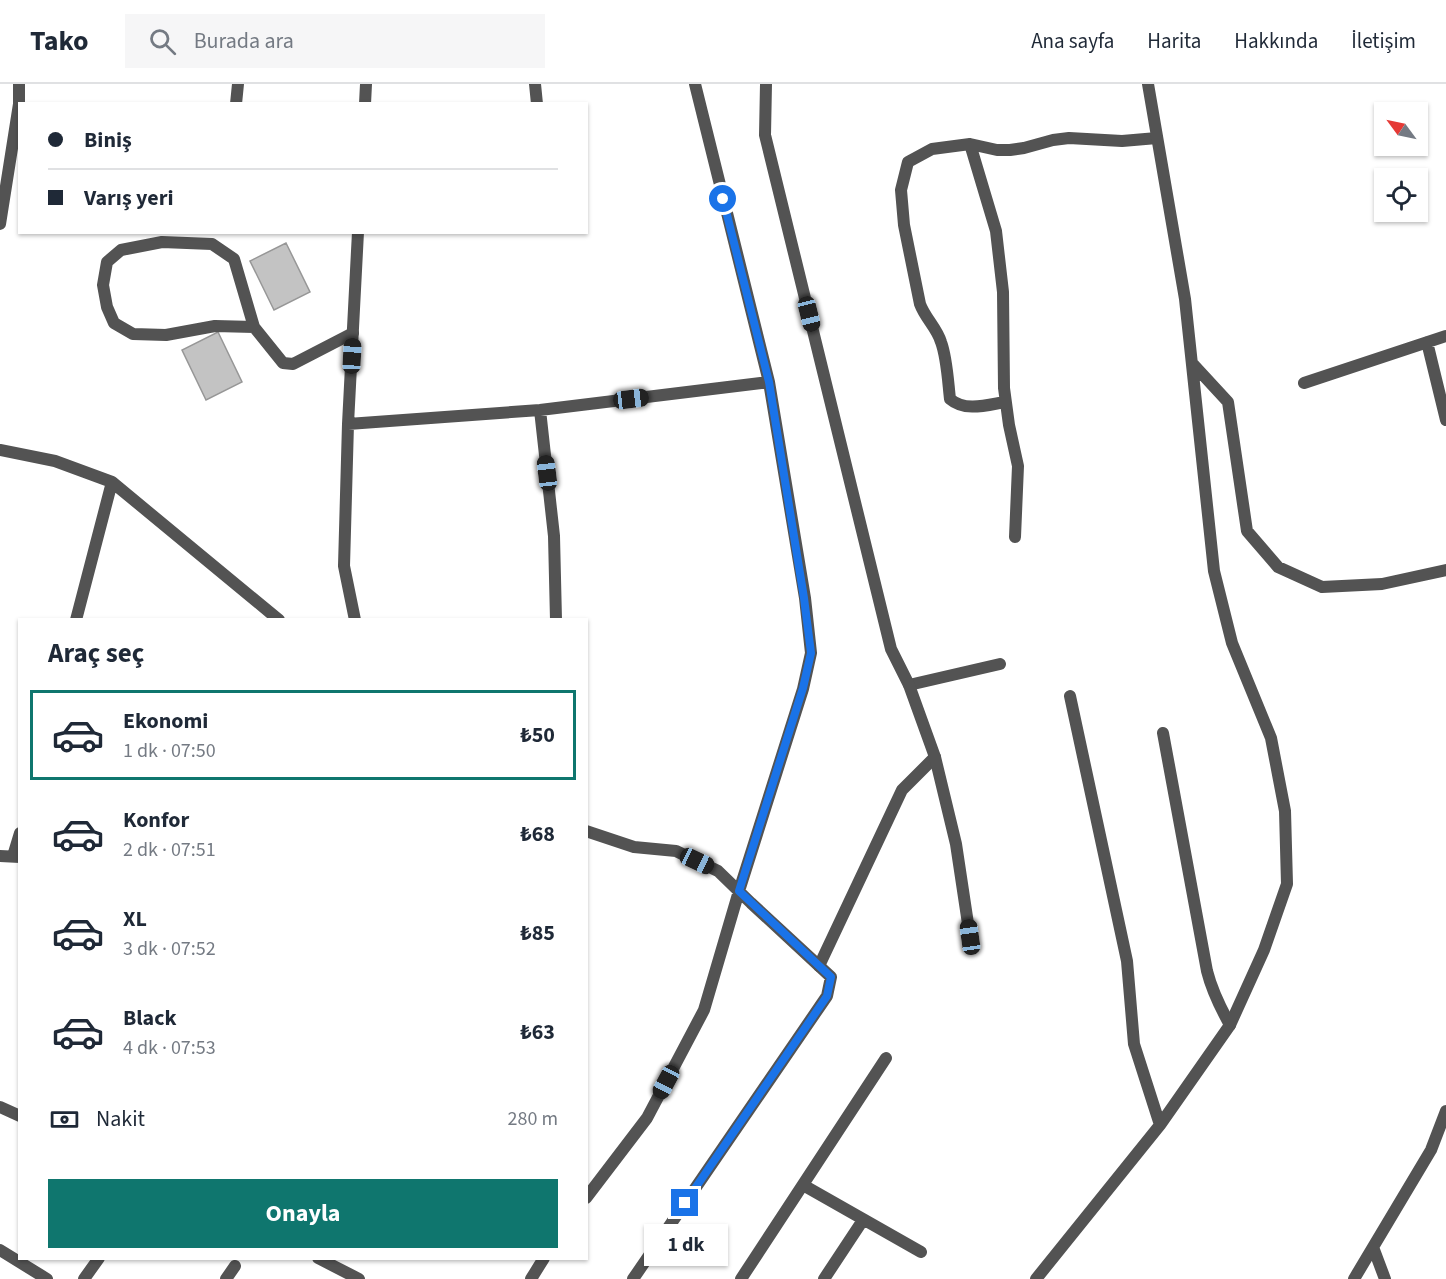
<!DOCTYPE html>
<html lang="tr">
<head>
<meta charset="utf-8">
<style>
	body { margin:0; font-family:"Source Sans 3",sans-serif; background:#f6f6f7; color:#1f2937; height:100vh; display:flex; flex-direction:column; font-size:22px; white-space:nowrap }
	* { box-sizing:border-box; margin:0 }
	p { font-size:20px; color:#747a83 }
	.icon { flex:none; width:33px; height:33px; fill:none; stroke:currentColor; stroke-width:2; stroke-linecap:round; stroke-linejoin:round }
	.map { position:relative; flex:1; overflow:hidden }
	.side { position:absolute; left:18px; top:534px; width:570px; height:642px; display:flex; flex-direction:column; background:#fff; border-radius:0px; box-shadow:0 2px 4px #0004 }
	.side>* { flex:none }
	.hud { position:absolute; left:18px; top:18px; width:570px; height:132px; border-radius:0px; box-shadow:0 2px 4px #0004; display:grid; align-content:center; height:132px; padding:0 30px; background:#fff }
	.needle { width:39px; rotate:303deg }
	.fabs { position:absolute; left:1374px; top:18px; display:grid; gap:12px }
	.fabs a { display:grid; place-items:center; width:54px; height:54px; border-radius:0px; background:#fff; box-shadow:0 2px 4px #0004; font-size:30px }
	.end { position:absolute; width:27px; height:27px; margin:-14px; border:8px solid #1a73e8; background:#fff; box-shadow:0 0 0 3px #fff }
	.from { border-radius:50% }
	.bubble { position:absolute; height:42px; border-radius:0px; background:#fff; box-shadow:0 2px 4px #0004; font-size:20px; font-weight:700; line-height:42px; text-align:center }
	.car { position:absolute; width:18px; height:36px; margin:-18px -9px; border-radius:8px; box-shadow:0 0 4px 2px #0007; background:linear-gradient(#222 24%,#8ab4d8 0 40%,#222 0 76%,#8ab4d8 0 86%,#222 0) }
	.hud b { display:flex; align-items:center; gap:21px; height:57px; font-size:22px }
	.hud b+b { border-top:2px solid #e0e1e3 }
	.hud i { width:15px; height:15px; background:#1f2937 }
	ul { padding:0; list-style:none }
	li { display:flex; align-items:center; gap:18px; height:90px; margin:0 12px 9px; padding:0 18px; border:3px solid transparent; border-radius:0px }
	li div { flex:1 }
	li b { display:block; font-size:22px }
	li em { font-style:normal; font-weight:700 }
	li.selected { border-color:#0f766e }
	li>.icon { width:54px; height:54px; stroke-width:1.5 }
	h2 { padding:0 30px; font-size:27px; line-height:72px }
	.pay { display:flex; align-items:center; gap:15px; height:66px; padding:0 30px; font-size:22px }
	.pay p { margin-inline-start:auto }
	.button { display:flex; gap:12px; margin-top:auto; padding:12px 30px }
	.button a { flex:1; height:69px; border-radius:0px; background:#0f766e; color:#fff; font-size:24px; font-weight:700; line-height:69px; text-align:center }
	header { display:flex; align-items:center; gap:36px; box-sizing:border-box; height:84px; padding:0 30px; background:#fff; border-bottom:2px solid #e0e1e3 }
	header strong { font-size:28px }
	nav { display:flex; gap:33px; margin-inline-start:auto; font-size:21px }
	.search { width:420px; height:54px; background:#f6f6f7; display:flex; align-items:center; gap:15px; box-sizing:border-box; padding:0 21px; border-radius:0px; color:#747a83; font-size:22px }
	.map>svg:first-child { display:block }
	.building { fill:#c3c3c3; stroke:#979797; stroke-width:1.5 }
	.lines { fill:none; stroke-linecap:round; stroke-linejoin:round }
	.service { stroke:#535353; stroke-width:12 }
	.minor { stroke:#535353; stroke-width:12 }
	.route { stroke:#1a73e8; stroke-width:8 }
</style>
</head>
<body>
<header>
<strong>Tako</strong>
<div class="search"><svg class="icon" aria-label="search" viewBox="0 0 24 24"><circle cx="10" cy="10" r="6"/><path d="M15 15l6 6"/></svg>Burada ara</div>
<nav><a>Ana sayfa</a><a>Harita</a><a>Hakkında</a><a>İletişim</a></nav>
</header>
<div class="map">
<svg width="1446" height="1195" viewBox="0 0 1446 1195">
	<rect width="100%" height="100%" fill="#fff"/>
	<path class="building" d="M286,159l24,49 -36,18 -24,-49z
		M218,248l24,50 -36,18 -24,-50z"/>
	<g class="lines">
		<path class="service" d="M236,20l2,-20
			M970,60l26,87 7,61 1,96 5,37 9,41 -3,71
			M254,243l-39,-1 -49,9 -33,-1 -19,-11 -7,-16 -4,-22 4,-23 14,-12 41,-8 50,2 22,15 20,68 29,36 10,1 60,-31
			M1005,318c-18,3 -40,10 -55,-3 -2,-17 -3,-41 -9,-57 -4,-14 -16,-24 -21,-38l-16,-79 -3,-35 7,-28 24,-13 38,-5 27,6h13l14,-2 29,-8 16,-2 53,3 35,-3
			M909,601l91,-21
			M1163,649l44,238c5,20 13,36 23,54
			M819,882l83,-176 33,-33
			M0,1166l47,29
			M226,1195l9,-13"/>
		<path class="minor" d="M535,0l2,20
			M766,0l-1,51 126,514 18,36 26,72 21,87 14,93
			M365,20l1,-20
			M0,140l19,-120v-20
			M1427,258l19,78
			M1192,279l36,39 19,129 31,36 44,20 60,-3 64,-14
			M1304,299l142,-47
			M540,326l14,126 2,84
			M348,340l192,-14 229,-28
			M0,366l55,11 57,21 167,138
			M76,536l36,-138
			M355,536l-11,-54 4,-142 10,-192
			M1070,612l57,265 7,83 26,81
			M586,747l48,16 42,4 42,20 33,32 80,74 -4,19 -194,283
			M0,772l20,1
			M13,772l7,-23
			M0,1023l20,9
			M803,1101l118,67
			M586,1114l61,-80 57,-108 35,-119 64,-202 8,-36 -6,-55 -36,-216 -74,-298
			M1373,1163l12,32
			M318,1174l41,21
			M84,1195l15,-21
			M531,1195l13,-21
			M741,1195l145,-221
			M824,1195l39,-59
			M1036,1195l124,-154 70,-100 34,-75 23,-66 -2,-73 -14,-73 -39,-95 -18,-72 -29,-272 -37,-215
			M1354,1195l77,-129 15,-39"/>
	</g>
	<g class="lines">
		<path class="route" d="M685,1119l142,-207 4,-19 -92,-86 64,-203 8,-35 -7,-55 -35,-216 -46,-183"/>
	</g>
</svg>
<div class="fabs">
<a><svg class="needle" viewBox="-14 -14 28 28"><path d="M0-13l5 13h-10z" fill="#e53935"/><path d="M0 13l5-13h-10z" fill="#747a83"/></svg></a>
<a><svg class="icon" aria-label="locate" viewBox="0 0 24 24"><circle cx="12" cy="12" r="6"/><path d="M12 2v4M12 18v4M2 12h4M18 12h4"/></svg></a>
</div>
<i class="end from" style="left:723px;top:115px"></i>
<i class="end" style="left:685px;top:1119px"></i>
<div class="bubble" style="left:644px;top:1140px;width:84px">1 dk</div>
<i class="car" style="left:809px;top:230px;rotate:166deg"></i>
<i class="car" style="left:352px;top:272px;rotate:3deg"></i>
<i class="car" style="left:631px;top:315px;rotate:83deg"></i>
<i class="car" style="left:547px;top:389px;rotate:353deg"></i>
<i class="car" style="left:697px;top:777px;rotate:115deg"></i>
<i class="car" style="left:970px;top:853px;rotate:352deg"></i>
<i class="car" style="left:666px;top:998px;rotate:208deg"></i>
<div class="hud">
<b><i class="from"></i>Biniş</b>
<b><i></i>Varış yeri</b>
</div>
<section class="side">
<h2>Araç seç</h2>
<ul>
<li class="selected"><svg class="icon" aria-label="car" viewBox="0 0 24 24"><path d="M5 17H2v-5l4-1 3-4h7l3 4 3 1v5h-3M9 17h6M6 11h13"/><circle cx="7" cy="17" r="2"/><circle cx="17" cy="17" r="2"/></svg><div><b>Ekonomi</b><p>1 dk · 07:50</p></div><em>₺50</em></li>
<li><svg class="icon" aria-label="car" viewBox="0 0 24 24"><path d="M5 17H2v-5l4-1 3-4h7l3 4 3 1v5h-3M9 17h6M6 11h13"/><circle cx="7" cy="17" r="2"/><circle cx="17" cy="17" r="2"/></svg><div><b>Konfor</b><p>2 dk · 07:51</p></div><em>₺68</em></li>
<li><svg class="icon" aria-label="car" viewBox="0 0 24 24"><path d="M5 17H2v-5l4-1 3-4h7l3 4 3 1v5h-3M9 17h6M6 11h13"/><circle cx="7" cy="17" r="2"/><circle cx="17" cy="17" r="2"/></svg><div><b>XL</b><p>3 dk · 07:52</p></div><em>₺85</em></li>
<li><svg class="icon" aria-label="car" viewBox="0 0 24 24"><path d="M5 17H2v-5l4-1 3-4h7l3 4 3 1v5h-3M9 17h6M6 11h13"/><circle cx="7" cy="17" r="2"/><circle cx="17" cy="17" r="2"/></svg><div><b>Black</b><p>4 dk · 07:53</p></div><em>₺63</em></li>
</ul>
<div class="pay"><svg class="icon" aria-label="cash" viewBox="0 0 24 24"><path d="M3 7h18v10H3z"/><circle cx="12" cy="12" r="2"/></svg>Nakit<p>280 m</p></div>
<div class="button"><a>Onayla</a></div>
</section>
</div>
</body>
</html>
